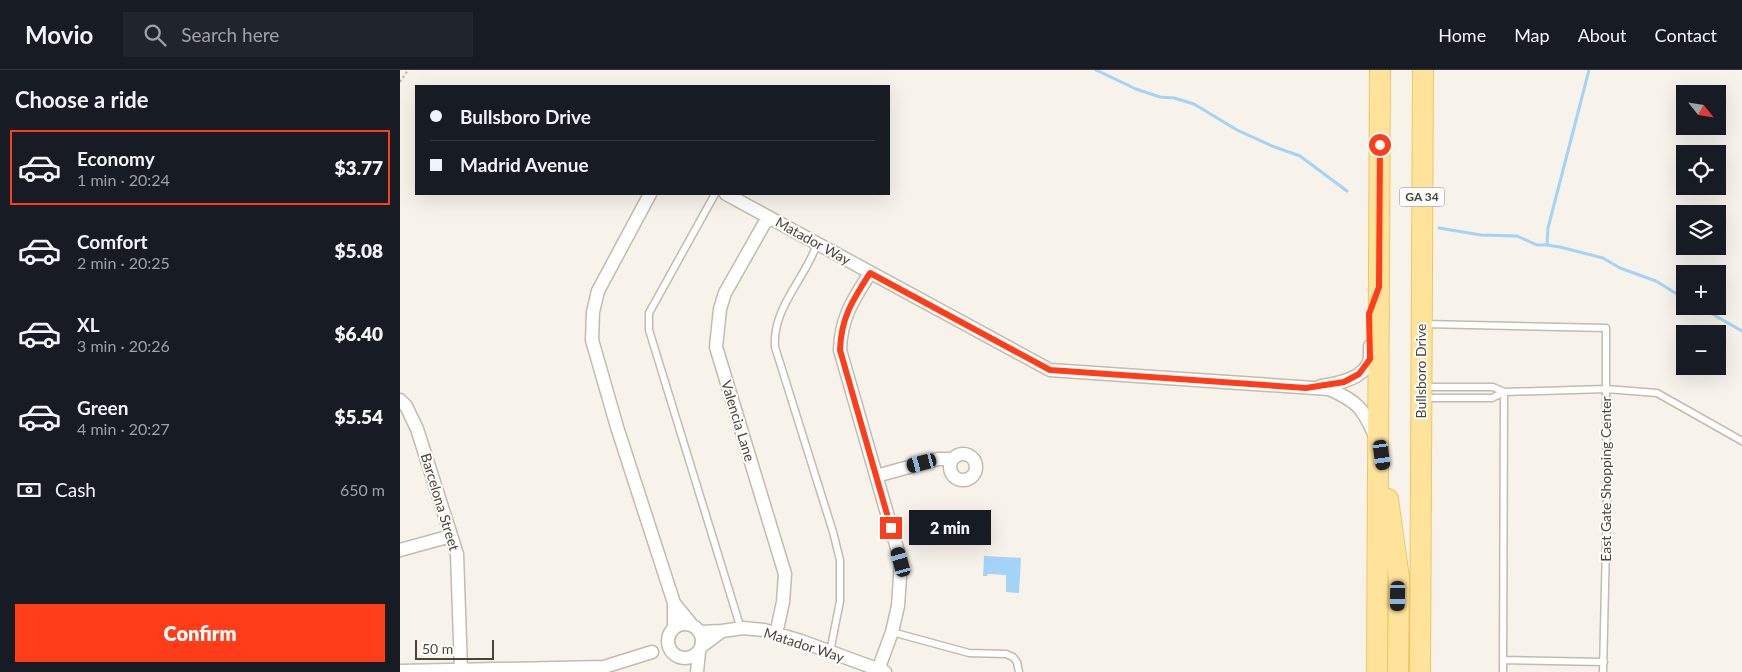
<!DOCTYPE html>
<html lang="en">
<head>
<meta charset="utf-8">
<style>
	body { margin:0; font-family:Lato,sans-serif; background:#20242c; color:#f1f3f6; height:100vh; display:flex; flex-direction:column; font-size:19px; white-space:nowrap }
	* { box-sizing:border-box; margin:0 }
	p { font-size:16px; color:#9ea1a6 }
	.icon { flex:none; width:28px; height:28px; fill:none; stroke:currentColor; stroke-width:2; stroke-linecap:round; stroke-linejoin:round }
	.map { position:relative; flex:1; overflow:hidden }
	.drawer { display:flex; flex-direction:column; background:#171b24; width:400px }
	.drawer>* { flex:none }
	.hud { position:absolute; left:15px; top:15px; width:475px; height:110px; border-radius:0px; box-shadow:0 5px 20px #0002; display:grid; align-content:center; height:110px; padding:0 15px; background:#171b24 }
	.needle { width:32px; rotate:120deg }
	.buttons { position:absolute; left:1276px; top:15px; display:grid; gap:10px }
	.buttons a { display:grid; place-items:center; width:50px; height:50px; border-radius:0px; background:#171b24; box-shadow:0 5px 20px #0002; font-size:25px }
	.scale { position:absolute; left:15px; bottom:12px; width:79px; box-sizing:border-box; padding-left:5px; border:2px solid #4c4437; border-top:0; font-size:14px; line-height:18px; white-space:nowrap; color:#4c4437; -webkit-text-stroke:4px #fff; paint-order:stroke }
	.end { position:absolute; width:22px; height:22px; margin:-11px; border:6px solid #ff3d19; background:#fff; box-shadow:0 0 0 2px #fff }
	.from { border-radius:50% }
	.bubble { position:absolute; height:35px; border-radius:0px; background:#171b24; box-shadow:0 5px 20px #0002; font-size:16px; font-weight:800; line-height:35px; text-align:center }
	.car { position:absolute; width:15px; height:30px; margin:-15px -8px; border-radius:6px; box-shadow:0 0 4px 1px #0007; background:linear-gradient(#222 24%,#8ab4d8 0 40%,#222 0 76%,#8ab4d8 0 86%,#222 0) }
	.hud b { display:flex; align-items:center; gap:18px; height:48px; font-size:19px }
	.hud b+b { border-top:1px solid #363941 }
	.hud i { width:12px; height:12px; background:#f1f3f6 }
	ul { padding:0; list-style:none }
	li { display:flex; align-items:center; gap:15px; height:75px; margin:0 10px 8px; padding:0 5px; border:2px solid transparent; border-radius:0px }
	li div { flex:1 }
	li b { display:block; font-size:19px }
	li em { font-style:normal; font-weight:800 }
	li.active { border-color:#ff3d19 }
	li>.icon { width:45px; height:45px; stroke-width:1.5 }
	h2 { padding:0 15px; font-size:22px; line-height:60px }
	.pay { display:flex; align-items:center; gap:12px; height:55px; padding:0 15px; font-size:19px }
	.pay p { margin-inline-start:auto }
	.cta { display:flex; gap:10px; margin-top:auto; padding:10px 15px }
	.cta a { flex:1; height:58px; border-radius:0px; background:#ff3d19; color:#fff; font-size:20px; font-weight:800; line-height:58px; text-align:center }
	header { display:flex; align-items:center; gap:30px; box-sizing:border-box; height:70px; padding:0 25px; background:#171b24; border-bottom:1px solid #363941 }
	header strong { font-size:24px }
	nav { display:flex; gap:28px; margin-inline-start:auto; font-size:18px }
	.search { width:350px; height:45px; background:#20242c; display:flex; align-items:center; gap:12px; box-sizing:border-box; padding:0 18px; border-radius:0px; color:#9ea1a6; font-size:19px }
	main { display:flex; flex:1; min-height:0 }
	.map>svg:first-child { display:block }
	.water { fill:#a3d4f7 }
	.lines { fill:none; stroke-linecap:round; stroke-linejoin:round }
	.stream { stroke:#a3d4f7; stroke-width:3 }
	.service-casing { stroke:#c3bbac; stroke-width:9 }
	.minor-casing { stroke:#c3bbac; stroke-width:15 }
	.primary-casing { stroke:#efc560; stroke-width:22 }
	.path { stroke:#c6b89c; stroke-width:2; stroke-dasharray:2.5 2.5; stroke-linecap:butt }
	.service { stroke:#fff; stroke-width:6 }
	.minor { stroke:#fff; stroke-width:12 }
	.primary { stroke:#ffe39b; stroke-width:20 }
	.route { stroke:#ff3d19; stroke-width:6 }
	.labels { text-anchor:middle; stroke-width:4; stroke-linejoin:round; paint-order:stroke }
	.shield { fill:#fff; stroke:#827c73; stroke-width:1 }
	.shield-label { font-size:12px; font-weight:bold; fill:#4c4437 }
	.street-label { font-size:14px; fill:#4c4437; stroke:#fff }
</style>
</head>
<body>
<header>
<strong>Movio</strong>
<div class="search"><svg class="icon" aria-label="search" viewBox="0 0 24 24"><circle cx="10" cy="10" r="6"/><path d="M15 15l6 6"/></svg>Search here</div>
<nav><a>Home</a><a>Map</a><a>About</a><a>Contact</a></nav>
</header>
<main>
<section class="drawer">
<h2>Choose a ride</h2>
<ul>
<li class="active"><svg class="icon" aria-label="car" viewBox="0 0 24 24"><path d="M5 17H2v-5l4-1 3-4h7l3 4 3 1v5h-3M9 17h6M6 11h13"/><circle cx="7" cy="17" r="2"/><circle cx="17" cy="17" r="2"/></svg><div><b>Economy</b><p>1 min · 20:24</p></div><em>$3.77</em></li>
<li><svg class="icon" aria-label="car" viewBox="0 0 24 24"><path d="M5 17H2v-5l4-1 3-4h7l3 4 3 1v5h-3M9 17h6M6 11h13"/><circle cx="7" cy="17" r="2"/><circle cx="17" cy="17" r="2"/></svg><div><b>Comfort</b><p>2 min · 20:25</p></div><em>$5.08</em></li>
<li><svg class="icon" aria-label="car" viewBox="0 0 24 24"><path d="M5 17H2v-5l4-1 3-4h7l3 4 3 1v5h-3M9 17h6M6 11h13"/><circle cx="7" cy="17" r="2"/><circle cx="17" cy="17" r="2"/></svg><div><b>XL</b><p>3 min · 20:26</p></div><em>$6.40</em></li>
<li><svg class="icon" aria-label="car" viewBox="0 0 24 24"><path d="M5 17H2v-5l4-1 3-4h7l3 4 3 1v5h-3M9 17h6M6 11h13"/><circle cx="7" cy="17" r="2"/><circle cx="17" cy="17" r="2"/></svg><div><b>Green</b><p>4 min · 20:27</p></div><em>$5.54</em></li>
</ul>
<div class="pay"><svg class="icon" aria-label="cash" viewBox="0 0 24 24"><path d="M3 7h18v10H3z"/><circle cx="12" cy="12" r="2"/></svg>Cash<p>650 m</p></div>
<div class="cta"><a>Confirm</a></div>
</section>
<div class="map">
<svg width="1342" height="602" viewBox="0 0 1342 602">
	<rect width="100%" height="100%" fill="#f7f3eb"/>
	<path class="water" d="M584,486l37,2 -2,35 -13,-1v-17l-18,-1 -1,2h-4z"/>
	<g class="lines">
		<path class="stream" d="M696,0l40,19 24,8 14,1 20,6 43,26 35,16 28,10 47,35
			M1039,158l42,7 36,1 20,9h10l13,2 43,11 17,10 36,13 29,18
			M1147,175l1,-17 41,-158
			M1298,236l44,25"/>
		<defs>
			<path id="service" d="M315,124l-66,119v17l92,299
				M417,174c-12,35 -45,64 -42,103l58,185 7,28v41l-10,51
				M1024,254l182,4v61l51,4 85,48
				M1024,317h69l11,5 102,-3 1,113 -4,170
				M1024,328h68l12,-6
				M492,562l77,21 37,1 7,3 4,5 2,10
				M1103,590l101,2
				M1103,602l1,-280"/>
			<path id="minor" d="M250,124l-52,97 -5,21 -1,28 25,87 57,176
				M326,124l324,176 279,19c28,12 34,19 46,47
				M368,147l-43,76 -5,16 -4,38 69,227 -2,28 -7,32
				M470,203c-17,27 -29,44 -30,77l61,212 -3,44 -6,26 -14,38
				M921,316c16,-2 46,-8 49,-28 0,-4 0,-9 0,-12
				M0,330l6,6 11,23 40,125 4,116
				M550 397a13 13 0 1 1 26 0a13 13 0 1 1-26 0Z
				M476,406l62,-17h13
				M0,480l51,-14
				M268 571a17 17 0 1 1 34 0a17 17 0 1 1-34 0Z
				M274,557v-24l17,21
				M322,561l21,-3 21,2 37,11 84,31
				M300,562l22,-1 -20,15
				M0,601l204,-4 48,-15
				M297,602l2,-20"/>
			<path id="primary" d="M988,429l11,79 -1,94
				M977,602l3,-602
				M1020,602l3,-602"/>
		</defs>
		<use href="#service" class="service-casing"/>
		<use href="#minor" class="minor-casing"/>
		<use href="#primary" class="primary-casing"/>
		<path class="path" d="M0,12l8,-12"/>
		<use href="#service" class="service"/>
		<use href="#minor" class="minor"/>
		<use href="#primary" class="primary"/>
	</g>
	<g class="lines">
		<path class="route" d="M491,458l-51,-178c1,-33 13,-50 30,-77l180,97 256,18 38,-6 15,-8 11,-15 -1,-45 10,-27 1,-142"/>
	</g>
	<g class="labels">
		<rect class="shield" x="999.5" y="117.5" width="45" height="19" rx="4"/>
		<g class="shield-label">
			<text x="1022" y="131">GA 34</text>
		</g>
		<g class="street-label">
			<text transform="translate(413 171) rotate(29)" y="5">Matador Way</text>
			<text transform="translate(1021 301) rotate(-90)" y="5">Bullsboro Drive</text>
			<text transform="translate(338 351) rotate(73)" y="5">Valencia Lane</text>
			<text transform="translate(1206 409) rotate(-90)" y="5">East Gate Shopping Center</text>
			<text transform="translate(40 432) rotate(73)" y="5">Barcelona Street</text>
			<text transform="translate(404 575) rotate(18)" y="5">Matador Way</text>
		</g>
	</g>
</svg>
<div class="buttons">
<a><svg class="needle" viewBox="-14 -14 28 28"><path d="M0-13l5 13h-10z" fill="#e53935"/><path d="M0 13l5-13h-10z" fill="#9ea1a6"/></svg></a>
<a><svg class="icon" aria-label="locate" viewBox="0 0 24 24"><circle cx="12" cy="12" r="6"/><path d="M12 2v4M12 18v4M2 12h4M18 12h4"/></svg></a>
<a><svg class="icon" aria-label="layers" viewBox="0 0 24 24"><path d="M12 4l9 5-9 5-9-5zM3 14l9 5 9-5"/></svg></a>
<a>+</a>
<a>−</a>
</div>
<div class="scale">50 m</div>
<i class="end from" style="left:980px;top:75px"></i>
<i class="end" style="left:491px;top:458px"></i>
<div class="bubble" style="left:509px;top:440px;width:82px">2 min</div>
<i class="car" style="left:982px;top:385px;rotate:172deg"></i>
<i class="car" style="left:522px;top:393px;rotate:255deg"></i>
<i class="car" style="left:501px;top:492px;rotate:344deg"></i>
<i class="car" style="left:998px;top:526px;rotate:181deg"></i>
<div class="hud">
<b><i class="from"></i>Bullsboro Drive</b>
<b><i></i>Madrid Avenue</b>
</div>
</div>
</main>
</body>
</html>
